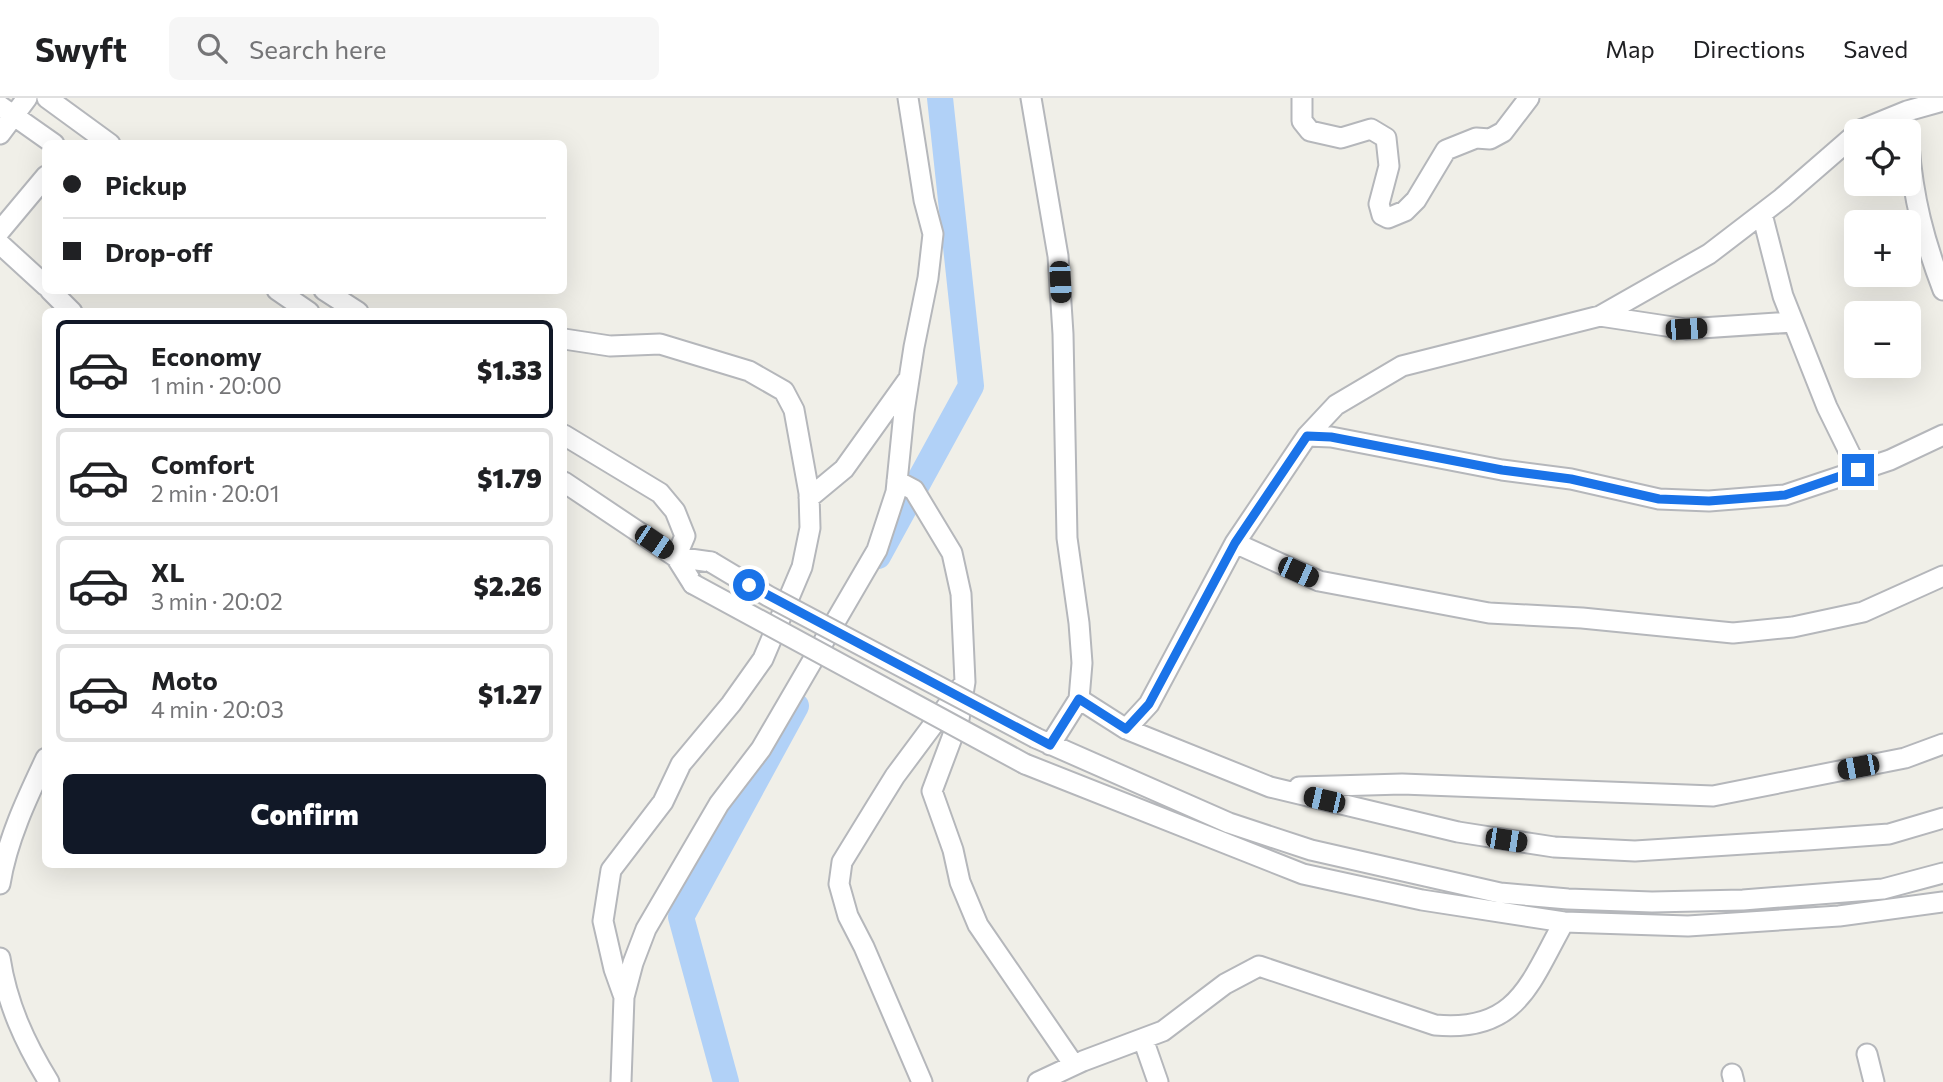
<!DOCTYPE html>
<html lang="en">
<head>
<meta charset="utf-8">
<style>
	body { margin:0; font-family:Commissioner,sans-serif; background:#f6f6f6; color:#202124; height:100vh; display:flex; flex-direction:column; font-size:26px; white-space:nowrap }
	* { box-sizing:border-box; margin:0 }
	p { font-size:23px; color:#757577 }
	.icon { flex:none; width:38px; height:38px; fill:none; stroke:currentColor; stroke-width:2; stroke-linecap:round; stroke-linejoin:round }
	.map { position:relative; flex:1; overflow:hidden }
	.details { position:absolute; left:42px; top:210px; width:525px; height:560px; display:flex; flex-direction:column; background:#fff; border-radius:10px; box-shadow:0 7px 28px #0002 }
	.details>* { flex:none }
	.banner { position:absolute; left:42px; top:42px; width:525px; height:154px; border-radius:10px; box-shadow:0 7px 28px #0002; display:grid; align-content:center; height:154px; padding:0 21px; background:#fff }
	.fabs { position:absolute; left:1844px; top:21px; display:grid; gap:14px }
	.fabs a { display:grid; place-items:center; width:77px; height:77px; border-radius:10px; background:#fff; box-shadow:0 7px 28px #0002; font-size:35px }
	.end { position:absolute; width:32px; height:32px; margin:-16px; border:9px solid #1a73e8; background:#fff; box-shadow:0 0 0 4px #fff }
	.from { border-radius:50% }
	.car { position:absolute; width:21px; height:42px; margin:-21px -10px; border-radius:9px; box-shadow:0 0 5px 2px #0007; background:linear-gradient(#222 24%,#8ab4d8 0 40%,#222 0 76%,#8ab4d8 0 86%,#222 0) }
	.banner b { display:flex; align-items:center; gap:24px; height:66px; font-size:26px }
	.banner b+b { border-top:2px solid #e0e0e0 }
	.banner i { width:18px; height:18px; background:#202124 }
	ul { padding:12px 0 0; list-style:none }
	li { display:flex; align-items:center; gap:21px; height:98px; margin:0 14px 10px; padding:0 7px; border:4px solid #e0e0e0; border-radius:10px }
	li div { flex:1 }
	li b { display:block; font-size:26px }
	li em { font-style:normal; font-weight:800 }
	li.active { border-color:#111827 }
	li>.icon { width:63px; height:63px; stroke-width:1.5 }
	.cta { display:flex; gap:14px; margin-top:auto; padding:14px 21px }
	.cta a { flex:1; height:80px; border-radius:10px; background:#111827; color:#fff; font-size:28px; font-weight:800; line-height:80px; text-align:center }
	header { display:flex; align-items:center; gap:42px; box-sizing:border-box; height:98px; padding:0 35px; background:#fff; border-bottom:2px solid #e0e0e0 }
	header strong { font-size:33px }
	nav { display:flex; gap:38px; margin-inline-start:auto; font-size:24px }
	.search { width:490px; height:63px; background:#f6f6f6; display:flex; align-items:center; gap:18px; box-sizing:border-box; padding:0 24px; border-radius:10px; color:#757577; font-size:26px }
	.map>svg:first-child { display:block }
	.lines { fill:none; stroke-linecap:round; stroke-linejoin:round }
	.river { stroke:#b1d1f7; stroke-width:26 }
	.minor-casing { stroke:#b5b7bb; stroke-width:23 }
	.minor { stroke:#fff; stroke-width:19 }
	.minor-bridge-casing { stroke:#b5b7bb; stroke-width:23; stroke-linecap:butt }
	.minor-bridge { stroke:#fff; stroke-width:19 }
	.route { stroke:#1a73e8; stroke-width:9 }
</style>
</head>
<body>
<header>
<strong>Swyft</strong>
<div class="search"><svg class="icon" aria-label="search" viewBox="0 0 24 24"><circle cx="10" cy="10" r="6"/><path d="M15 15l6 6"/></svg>Search here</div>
<nav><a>Map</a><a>Directions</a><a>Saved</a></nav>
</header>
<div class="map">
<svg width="1943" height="984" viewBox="0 0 1943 984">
	<rect width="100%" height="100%" fill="#f0efe8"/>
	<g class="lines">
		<path class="river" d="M878,458l93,-170 -31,-288
			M726,984l-45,-165 115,-211"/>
		<defs>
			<path id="minor" d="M47,0l63,46
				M1031,0l27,158 5,78 4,204 12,85 3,40 -3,36 -29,46
				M1302,0v23l8,10 31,7 30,-9 15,9 3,28 -10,38 3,11 6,3 17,-7 11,-11 30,-50 30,-12 14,1 13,-7 26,-34
				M0,8l54,38
				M1858,33l49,-20 36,-10
				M0,36l27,-36
				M1909,47c4,53 15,95 34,145
				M1762,116l21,82 44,111 31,63
				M0,133l46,-55
				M0,146l46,42
				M50,192l22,22
				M277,192l32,22
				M324,192l34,22
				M1600,218l86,13 107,-7
				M564,241l46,7 50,-2 89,27 35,20 10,19 15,83 1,35 -8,39 -39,92 -32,45 -50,60 -18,38 -52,68 -8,51 11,48 10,28
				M564,337l96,58 15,18 10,25 -9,21 -112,-75
				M1307,338l24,1 171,33 69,9 88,20 50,2 76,-6 105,-35 53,-25
				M897,383l17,9 38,63 9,41 4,88 -6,37 -27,72 21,59 7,32 18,43 96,140
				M809,400l35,-29 63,-88
				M1235,445l84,38 170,32 93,5 151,15 60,-6 70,-15 80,-36
				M693,486l-17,-27 35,5
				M1079,601l47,30 144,58 188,45 96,15 81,4 172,-11 82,-6 54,-16
				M1126,631l23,-25 86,-161 72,-107 29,-31 66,-39 198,-50 109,-62 73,-56 75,-65
				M1036,640l193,85 82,27 189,43 68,6 84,3 91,-2 140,-11 60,-16
				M1025,666l278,110 119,26 142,22 124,4 151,-10 104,-14
				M1299,689l103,-3 311,12 192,-38 38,-14
				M0,786c7,-44 27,-86 46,-126
				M0,860c7,46 25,85 49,124
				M1143,941l15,43
				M1867,956l7,28
				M1732,976l2,8
				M621,984l3,-85 9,-34 13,-34 73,-125 42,-55 116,-199 19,-58 8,-80 10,-65 14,-69 5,-44 -9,-34 -16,-102
				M922,984l-58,-135 -16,-31 -9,-32 3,-22 35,-57 18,-29 67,-90
				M1038,984l45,-21 80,-30 62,-47 34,-18 176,59c83,8 95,-43 129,-103"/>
		</defs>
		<use href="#minor" class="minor-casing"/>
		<use href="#minor" class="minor"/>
		<defs>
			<path id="minor-bridge" d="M711,464l57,34 268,142
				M693,486l332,180"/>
		</defs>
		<use href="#minor-bridge" class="minor-bridge-casing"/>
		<use href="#minor-bridge" class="minor-bridge"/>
	</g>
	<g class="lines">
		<path class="route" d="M749,487l301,160 29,-46 47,30 23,-25 86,-161 72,-107 24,1 171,33 69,9 88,20 50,2 76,-6 73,-25"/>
	</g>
</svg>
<div class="fabs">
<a><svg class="icon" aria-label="locate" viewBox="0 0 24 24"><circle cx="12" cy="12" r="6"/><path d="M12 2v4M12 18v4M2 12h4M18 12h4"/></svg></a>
<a>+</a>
<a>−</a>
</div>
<i class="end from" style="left:749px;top:487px"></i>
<i class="end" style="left:1858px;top:372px"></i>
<i class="car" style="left:1060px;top:184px;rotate:177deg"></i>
<i class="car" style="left:1686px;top:231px;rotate:87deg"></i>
<i class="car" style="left:654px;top:444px;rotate:124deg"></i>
<i class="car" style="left:1298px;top:474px;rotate:114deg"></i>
<i class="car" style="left:1858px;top:669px;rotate:259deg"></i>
<i class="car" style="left:1324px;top:702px;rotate:283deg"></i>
<i class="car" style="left:1506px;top:742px;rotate:99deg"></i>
<div class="banner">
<b><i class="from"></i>Pickup</b>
<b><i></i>Drop-off</b>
</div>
<section class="details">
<ul>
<li class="active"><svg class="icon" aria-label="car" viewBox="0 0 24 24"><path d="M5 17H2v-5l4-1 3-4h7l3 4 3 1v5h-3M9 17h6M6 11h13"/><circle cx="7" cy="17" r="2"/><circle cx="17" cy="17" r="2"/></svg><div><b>Economy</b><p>1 min · 20:00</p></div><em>$1.33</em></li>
<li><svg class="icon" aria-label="car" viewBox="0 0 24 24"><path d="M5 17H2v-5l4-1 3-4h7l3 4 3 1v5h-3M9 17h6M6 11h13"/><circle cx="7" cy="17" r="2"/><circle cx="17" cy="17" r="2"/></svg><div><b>Comfort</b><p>2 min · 20:01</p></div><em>$1.79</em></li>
<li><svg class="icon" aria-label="car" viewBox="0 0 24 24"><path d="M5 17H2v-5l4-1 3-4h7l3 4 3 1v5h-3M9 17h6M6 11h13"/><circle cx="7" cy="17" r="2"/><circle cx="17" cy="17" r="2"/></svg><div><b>XL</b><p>3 min · 20:02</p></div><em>$2.26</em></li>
<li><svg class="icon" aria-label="car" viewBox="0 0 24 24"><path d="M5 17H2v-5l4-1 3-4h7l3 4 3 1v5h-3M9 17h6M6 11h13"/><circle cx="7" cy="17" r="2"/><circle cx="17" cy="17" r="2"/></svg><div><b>Moto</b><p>4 min · 20:03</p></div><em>$1.27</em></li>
</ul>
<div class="cta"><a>Confirm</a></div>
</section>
</div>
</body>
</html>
